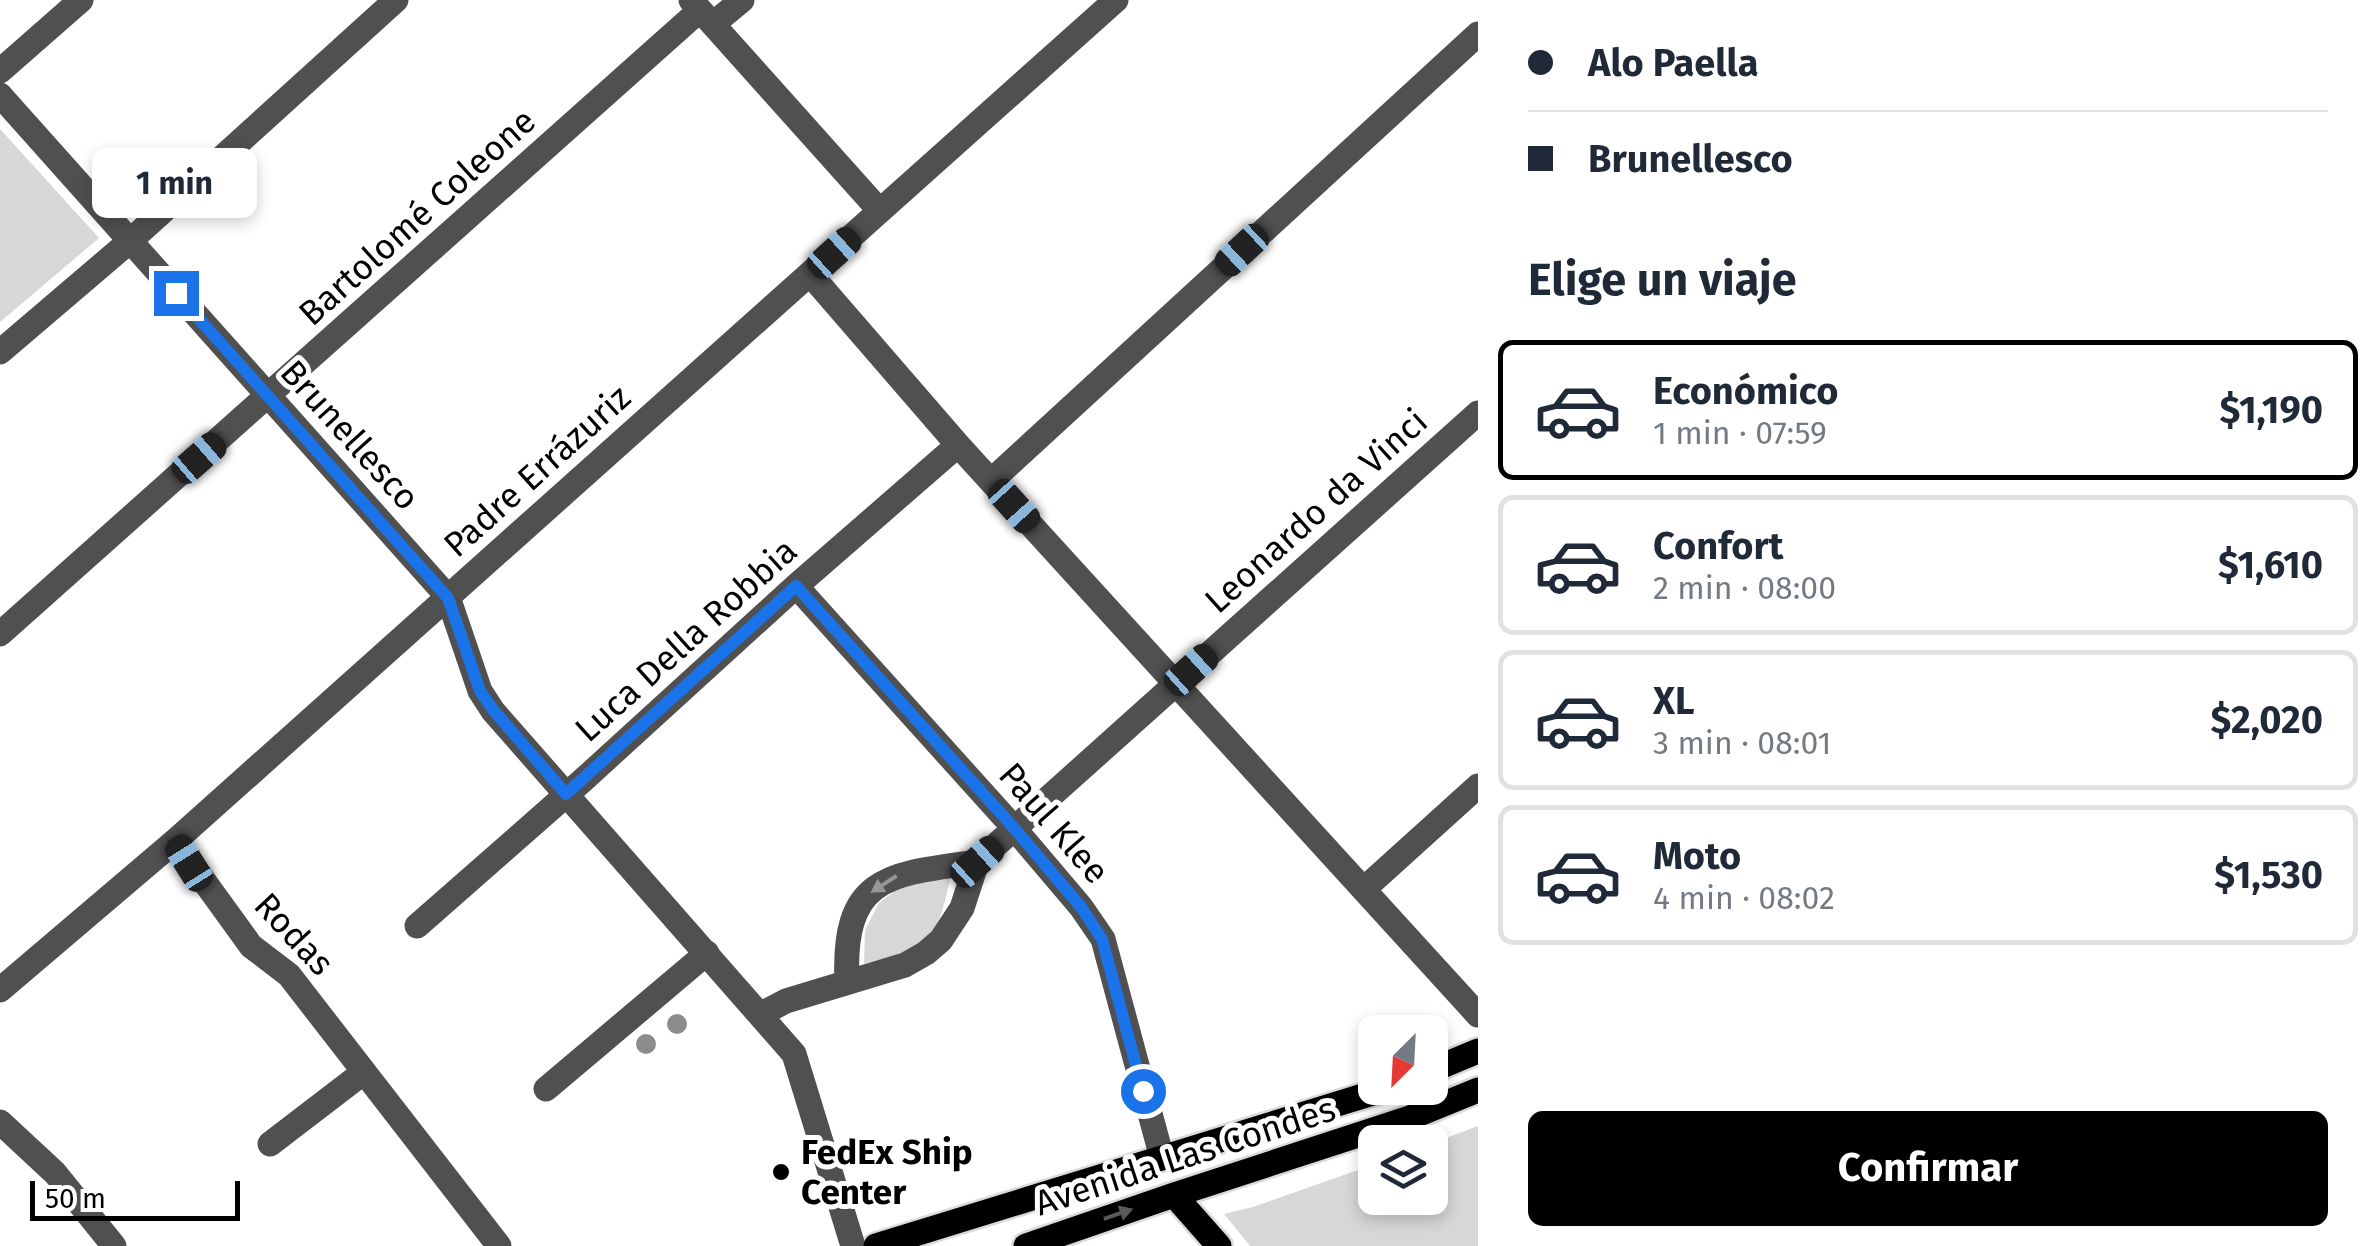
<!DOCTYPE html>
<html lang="es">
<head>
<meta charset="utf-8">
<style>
	body { margin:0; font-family:"Fira Sans",sans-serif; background:#f6f6f7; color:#1f2937; height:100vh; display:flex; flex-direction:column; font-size:38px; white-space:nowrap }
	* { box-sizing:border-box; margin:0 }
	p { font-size:32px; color:#747a83 }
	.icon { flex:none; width:55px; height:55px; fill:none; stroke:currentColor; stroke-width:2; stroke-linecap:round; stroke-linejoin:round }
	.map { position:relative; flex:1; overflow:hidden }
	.details { display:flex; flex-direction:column; background:#fff; width:900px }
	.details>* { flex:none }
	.banner { display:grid; align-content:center; height:220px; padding:0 50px; background:#fff }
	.needle { width:65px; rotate:204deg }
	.tools { position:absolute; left:1358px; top:1015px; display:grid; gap:20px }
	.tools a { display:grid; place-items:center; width:90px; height:90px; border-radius:15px; background:#fff; box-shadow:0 5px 15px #0003; font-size:50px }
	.scale { position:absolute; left:30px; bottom:25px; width:210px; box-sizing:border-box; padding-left:10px; border:5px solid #000; border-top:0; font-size:28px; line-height:35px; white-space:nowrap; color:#000; -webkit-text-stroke:8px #fff; paint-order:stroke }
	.end { position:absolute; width:45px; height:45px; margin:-22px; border:12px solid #1a73e8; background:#fff; box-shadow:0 0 0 5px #fff }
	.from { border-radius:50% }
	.bubble { position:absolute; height:70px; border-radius:15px; background:#fff; box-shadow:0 5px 15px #0003; font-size:32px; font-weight:700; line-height:70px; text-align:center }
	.car { position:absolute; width:30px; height:60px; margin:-30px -15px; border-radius:12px; box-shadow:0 0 8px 2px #0007; background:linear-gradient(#222 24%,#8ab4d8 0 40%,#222 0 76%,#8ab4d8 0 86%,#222 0) }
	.banner b { display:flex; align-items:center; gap:35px; height:95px; font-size:38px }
	.banner b+b { border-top:2px solid #e0e1e3 }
	.banner i { width:25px; height:25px; background:#1f2937 }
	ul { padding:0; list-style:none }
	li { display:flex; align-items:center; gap:30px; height:140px; margin:0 20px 15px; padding:0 30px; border:5px solid #e0e1e3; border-radius:15px }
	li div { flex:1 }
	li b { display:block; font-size:38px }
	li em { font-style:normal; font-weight:700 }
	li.current { border-color:#000 }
	li>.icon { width:90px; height:90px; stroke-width:1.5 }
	h2 { padding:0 50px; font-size:45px; line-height:120px }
	.cta { display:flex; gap:20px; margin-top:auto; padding:20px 50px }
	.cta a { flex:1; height:115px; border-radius:15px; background:#000; color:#fff; font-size:40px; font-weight:700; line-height:115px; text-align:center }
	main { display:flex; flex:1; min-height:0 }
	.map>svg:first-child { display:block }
	.green { fill:#d7d7d7 }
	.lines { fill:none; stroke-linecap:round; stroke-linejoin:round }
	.major-casing { stroke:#dbdbdb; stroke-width:30 }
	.minor { stroke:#505050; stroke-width:25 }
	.major { stroke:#000; stroke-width:25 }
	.tree { fill:#8c8c8c }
	.oneway { fill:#969696 }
	.oneway2 { fill:#595959 }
	.route { stroke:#1a73e8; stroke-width:12 }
	.poi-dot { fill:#000; stroke:#fff; stroke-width:4 }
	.labels { text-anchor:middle; stroke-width:10; stroke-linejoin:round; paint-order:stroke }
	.street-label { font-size:35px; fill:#000; stroke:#fff }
	.poi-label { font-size:35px; font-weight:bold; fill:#000; stroke:#fff; text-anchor:start }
</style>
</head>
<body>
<main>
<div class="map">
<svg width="1478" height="1246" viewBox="0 0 1478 1246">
	<rect width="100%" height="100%" fill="#fff"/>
	<path class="green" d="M0,129l99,109 -99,84z
		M951,876c-6,21 -9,52 -27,66 -14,11 -43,17 -60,22l1,-34 14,-27 28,-21z
		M1478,1126v120h-228l-26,-32 29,-7 122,-43v34h55v-54z"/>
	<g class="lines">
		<defs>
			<path id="major" d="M1430,1071l48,-20
				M1174,1195l45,51
				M876,1246l513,-158
				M1026,1246l148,-51 233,-76 71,-29"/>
		</defs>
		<use href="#major" class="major-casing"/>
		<path class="minor" d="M691,0l189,211
			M713,24l29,-24
			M0,71l81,-71
			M0,95l448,502 32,94 13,20 301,343 59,192
			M810,274l148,171 520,570
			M0,352l130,-111 266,-241
			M991,481l487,-447
			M796,586l218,242 67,79 22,32 59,219
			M0,634l700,-624
			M175,841l76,105 38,29 210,271
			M1364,889l114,-103
			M417,926l165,-145 214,-195 162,-141
			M847,982c-5,-106 41,-108 130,-120
			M0,990l175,-149 941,-841
			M761,1014l25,-13 119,-36 21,-12 15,-13 21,-32 15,-46 501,-449
			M546,1089l161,-136
			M0,1122l55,51 59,73
			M270,1144l94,-72"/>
		<use href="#major" class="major"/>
	</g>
	<g class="tree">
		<circle cx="677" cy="1024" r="10"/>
		<circle cx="646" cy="1044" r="10"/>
	</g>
	<defs><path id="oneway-solid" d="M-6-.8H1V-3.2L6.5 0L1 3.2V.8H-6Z" transform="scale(2.5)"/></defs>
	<use class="oneway" href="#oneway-solid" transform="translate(884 884) rotate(147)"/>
	<use class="oneway2" href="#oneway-solid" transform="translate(1118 1214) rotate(-19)"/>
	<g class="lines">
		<path class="route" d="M176,293l272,305 32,93 14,20 72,83 230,-208 218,242 67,79 21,32 41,152"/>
	</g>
	<circle class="poi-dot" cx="781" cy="1172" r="10"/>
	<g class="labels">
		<g class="street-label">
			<text transform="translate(417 217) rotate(-42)" y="12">Bartolomé Coleone</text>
			<text transform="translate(350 435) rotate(48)" y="12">Brunellesco</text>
			<text transform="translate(537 471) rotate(-42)" y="12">Padre Errázuriz</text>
			<text transform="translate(1316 511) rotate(-42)" y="12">Leonardo da Vinci</text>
			<text transform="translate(686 640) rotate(-42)" y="12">Luca Della Robbia</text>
			<text transform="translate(1054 823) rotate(49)" y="12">Paul Klee</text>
			<text transform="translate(294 934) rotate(47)" y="12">Rodas</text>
			<text transform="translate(1185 1156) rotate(-18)" y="12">Avenida Las Condes</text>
		</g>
		<g class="poi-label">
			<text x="801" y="1164">FedEx Ship<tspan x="801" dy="40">Center</tspan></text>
		</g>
	</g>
</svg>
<div class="tools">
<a><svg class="needle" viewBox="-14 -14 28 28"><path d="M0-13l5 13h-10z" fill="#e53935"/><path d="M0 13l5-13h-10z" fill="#747a83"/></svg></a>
<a><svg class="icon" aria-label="layers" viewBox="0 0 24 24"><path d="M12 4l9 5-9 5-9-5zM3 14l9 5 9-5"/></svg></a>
</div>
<div class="scale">50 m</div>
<i class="end from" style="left:1143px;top:1091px"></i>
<i class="end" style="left:176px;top:293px"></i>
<div class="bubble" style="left:92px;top:148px;width:165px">1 min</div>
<i class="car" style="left:1242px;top:250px;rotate:227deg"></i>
<i class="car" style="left:834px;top:253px;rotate:48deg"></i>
<i class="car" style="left:199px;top:458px;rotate:49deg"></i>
<i class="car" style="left:1014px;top:506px;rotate:138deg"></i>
<i class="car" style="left:1191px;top:670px;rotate:48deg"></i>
<i class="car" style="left:977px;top:862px;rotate:48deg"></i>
<i class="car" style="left:189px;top:863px;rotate:328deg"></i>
</div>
<section class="details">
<div class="banner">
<b><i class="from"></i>Alo Paella</b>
<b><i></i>Brunellesco</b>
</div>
<h2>Elige un viaje</h2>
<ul>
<li class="current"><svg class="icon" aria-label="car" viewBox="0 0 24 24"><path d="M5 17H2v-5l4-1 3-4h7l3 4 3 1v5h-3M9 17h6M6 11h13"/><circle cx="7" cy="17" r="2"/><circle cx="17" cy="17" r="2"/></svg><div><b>Económico</b><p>1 min · 07:59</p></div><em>$1,190</em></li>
<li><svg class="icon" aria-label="car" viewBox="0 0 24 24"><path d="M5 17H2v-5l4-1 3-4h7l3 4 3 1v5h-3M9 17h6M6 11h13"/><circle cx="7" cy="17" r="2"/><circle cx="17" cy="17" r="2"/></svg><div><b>Confort</b><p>2 min · 08:00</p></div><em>$1,610</em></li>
<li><svg class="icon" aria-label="car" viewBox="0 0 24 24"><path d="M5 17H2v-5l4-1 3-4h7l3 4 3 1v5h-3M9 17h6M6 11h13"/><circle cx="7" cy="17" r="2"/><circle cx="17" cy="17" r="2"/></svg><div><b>XL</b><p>3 min · 08:01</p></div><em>$2,020</em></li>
<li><svg class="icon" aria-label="car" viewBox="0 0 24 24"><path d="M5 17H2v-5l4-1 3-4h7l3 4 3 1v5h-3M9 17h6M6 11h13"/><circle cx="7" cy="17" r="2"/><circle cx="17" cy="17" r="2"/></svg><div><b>Moto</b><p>4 min · 08:02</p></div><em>$1,530</em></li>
</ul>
<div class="cta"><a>Confirmar</a></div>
</section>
</main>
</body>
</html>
